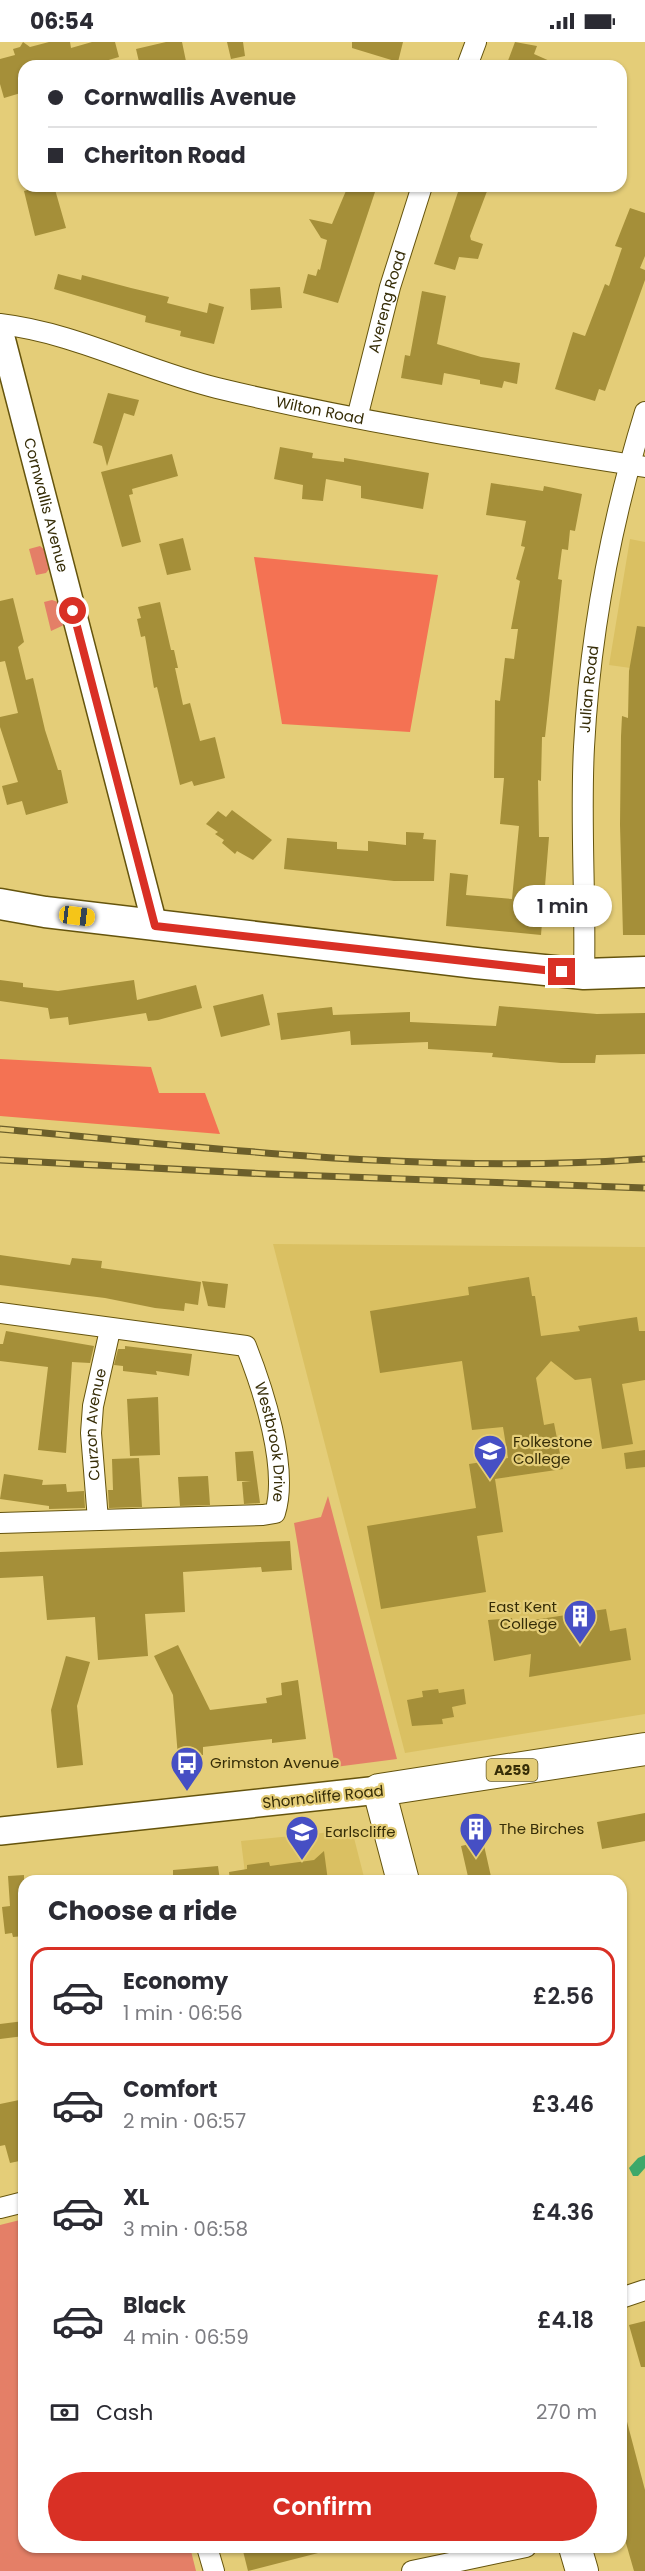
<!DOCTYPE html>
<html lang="en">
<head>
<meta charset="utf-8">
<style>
	body { margin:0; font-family:Poppins,sans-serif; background:#f7f7f7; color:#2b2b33; height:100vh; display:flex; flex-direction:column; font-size:22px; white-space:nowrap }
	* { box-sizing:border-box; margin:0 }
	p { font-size:20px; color:#7c7c81 }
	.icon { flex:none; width:33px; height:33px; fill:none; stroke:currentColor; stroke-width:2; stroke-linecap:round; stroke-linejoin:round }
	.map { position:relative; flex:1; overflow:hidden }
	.sheet { position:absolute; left:18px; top:1833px; width:609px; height:678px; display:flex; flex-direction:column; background:#fff; border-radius:18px; box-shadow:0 2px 4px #0004 }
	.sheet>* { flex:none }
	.top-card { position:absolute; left:18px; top:18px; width:609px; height:132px; border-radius:18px; box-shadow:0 2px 4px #0004; display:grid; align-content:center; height:132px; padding:0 30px; background:#fff }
	.end { position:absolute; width:27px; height:27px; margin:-14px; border:8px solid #d93025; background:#fff; box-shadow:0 0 0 3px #fff }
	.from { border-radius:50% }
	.bubble { position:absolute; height:42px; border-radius:21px; background:#fff; box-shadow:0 2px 4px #0004; font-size:20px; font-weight:600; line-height:42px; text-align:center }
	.car { position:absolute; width:18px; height:36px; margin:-18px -9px; border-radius:8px; box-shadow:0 0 4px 2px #0007; background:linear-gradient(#f5c518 24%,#345 0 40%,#f5c518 0 76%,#345 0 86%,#f5c518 0) }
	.top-card b { display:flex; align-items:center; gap:21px; height:57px; font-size:22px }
	.top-card b+b { border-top:2px solid #e1e1e2 }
	.top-card i { width:15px; height:15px; background:#2b2b33 }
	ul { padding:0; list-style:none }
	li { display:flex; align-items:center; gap:18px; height:99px; margin:0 12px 9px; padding:0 18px; border:3px solid transparent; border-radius:18px }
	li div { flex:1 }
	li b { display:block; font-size:22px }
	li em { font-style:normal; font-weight:600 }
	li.selected { border-color:#d93025 }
	li>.icon { width:54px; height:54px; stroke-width:1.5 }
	h2 { padding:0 30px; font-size:27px; line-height:72px }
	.pay { display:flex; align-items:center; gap:15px; height:66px; padding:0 30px; font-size:22px }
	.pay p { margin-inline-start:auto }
	.action { display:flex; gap:12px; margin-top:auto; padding:12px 30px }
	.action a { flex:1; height:69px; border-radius:36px; background:#d93025; color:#fff; font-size:24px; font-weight:600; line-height:69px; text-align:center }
	.status { display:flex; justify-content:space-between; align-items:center; height:42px; padding:0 30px; background:#fff; direction:ltr }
	.status svg { height:16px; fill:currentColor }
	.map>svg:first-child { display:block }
	.built { fill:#dac062 }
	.green { fill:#e47f67 }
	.forest { fill:#f47253 }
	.water { fill:#3ea86a }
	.building { fill:#a58f39 }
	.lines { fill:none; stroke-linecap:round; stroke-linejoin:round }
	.minor-casing { stroke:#65540d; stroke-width:22 }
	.tertiary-casing { stroke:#65540d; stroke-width:27 }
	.secondary-casing { stroke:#65540d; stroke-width:30 }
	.primary-casing { stroke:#65540d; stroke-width:33 }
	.trunk-casing { stroke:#65540d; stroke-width:34 }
	.minor { stroke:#fff; stroke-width:20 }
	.tertiary { stroke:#fff; stroke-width:24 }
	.secondary { stroke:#fff; stroke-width:27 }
	.primary { stroke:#fff; stroke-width:30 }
	.trunk { stroke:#fff; stroke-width:32 }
	.rail-casing { stroke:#6c5f2a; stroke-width:7 }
	.rail { stroke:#e4cd78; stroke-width:4.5; stroke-dasharray:14; stroke-linecap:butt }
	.route { stroke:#d93025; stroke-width:8 }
	.labels { text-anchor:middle; stroke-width:4.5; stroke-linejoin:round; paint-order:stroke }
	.shield { fill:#e4cd78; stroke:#6a5d29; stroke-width:1.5 }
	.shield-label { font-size:14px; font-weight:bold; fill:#362d07 }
	.street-label { font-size:15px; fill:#362d07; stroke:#e4cd78 }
	.poi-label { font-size:15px; fill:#362d07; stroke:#e4cd78; text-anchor:start }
</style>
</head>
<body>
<div class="status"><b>06:54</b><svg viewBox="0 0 49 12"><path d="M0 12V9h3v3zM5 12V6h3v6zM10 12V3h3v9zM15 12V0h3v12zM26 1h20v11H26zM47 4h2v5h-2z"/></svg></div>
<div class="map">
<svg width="645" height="2529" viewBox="0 0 645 2529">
	<rect width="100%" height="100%" fill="#e4cd78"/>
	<path class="built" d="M630,497l15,3v128l-36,-5z
		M273,1202l372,3v467l-240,39z
		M352,1788l13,51h-119l-5,-40z"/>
	<path class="green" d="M40,504l5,4 4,19 -3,4 -10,2 -7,-26z
		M52,558l6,2 6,23 -13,6 -7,-29z
		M328,1454l69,263 -62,8 -41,-244 27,-6z
		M24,2177v328h166l6,24h-196v-346z"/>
	<path class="forest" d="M254,515l184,18 -28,157 -128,-8z
		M0,1017l151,8 8,26h46l15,41 -220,-18z"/>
	<path class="water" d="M645,2113v13l-7,8h-5l-4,-8 9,-10z"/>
	<path class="building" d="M23,0l7,5 19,-5h21l1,6 21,-6h23l4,15 -31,9h-64v26l-20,6 -4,-14v-25l15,-4 -2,-6 7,-2z
		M166,0h16l5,24h-47l-4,-17z
		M227,0h16l2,14 -14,3z
		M352,0h51l-5,20 -46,-14z
		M515,0l22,4 -3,8 27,12h-55z
		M41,144h13l12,42 -31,8 -11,-45z
		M348,144h29l-39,117 -35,-10 5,-19 8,2 2,-7 2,1 7,-30 -6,-2 -12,-19 23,5z
		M460,144h29l-19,50 1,4 12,4 -5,15 -19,-2 -4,13 -21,-6z
		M630,166l15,5v43l-5,12 5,2v10l-40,111 -6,-2 -4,12 -40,-12 18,-57 12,4 20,-52 4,2 13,-38 -7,-2z
		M58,232l23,6 1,-5 49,13 38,9 -2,6 40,10 2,-10 15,4 -10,37 -34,-8 1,-5 -36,-9 1,-6 -92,-27z
		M280,245l2,21 -31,2 -1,-21z
		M422,249l24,5 -9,48 44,13 39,6 -3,21 -13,-3 -2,7 -22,-4v-4l-36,-7 -2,12 -41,-7 4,-23 5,1z
		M108,351l31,7 -5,16 -10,-3 -17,53 -5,-20 -9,-3z
		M280,405l33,6 -1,5 32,4v-4l85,15 -6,36 -62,-11v-12l-35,-7 -3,22 -21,-2 1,-14 -29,-6z
		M172,412l6,22 -46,13 1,5 -4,1 12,47 -19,5 -21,-75z
		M491,441l52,8 1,-5 38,8 -7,37 -5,-1 -2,20 -6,-1 -4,30 4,1 -17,157h-3l-1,44 -3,-1 1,57h10l-8,98 -95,-9 4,-53 18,2 -2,20 46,4 7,-73 -19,-2 4,-46h-10l1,-78 5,1 5,-43 9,1 4,-30h-7l9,-48 -4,-2 9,-32 -4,-1 5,-25 -40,-6z
		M183,496l8,32 -24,5 -8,-31z
		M13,556l11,44 -6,5 8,33 7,-2 12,52 13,40h3l7,33 -42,12 -4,-14 -15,4 -5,-19 16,-4 -18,-55v-10l18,-4 -13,-52 -5,1v-61z
		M160,560l11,48h3l4,18h-3l8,37 7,-2 10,38 15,-4 10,41 -31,8 -2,-5 -12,4 -23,-98 -3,1 -9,-52 -4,1 -4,-18 4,-1 -3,-11z
		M637,584l8,1v308h-22l-3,-110 1,-89 1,-20 6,2 1,-47z
		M232,768l40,30 -19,20 -16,-9 -2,3 -13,-11 2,-3 -9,-6 3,-2 -12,-8 12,-13 8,6z
		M406,790l18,1 -1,6 13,1 -2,41h-40l-110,-12 3,-31 50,4v7l31,2v-10l38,4z
		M0,938l23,3v4l35,4 76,-11 3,20 59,-15 6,23 -44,12 -10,1 -2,-8 -77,12 -1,-8 -18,2 -2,-11 -48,-7z
		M263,952l7,31 -49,12 -8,-31z
		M499,964l98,8 48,-1v41l-49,1 -1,8h-34l-69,-6 1,-4 -65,-4v-7l-77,3 -1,-14 -69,9 -4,-27 55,-6 1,8 77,-3v10l86,4z
		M0,1213l70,10 2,-7 30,3 -1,7 100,14 -3,23 -13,-2 -1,8 -29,-3 -50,-10 -105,-13z
		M529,1235l3,19h3l6,40 39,-5 -2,-5 59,-9 2,14h6v49l-23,4 11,60 -31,5 -11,-71 -16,2 -24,-19 -15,17 8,47 10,-2 9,46 -68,10 8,53 -26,4 9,56 -105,17 -14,-83 109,-18 -7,-44 39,-6 -5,-31 -31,3 -10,-69 -82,12 -10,-62 99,-16 -1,-8z
		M202,1239l26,3 -3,24 -17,-2z
		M6,1289l88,15 -4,17 -18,-1 -6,91 -28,-3 10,-83 -48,-6v-17h3z
		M125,1304l67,8 -3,22 -33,-5 1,4 -34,-4v-5l-9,-1 4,-16h7z
		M158,1355l2,58 -30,1 -3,-57z
		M645,1408v17l-19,2 -2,-16z
		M253,1409l7,52 -16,1 -2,-22 9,-1h-14l-2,-29z
		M139,1416l3,49 -33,1 -1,-18h5l-1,-31z
		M4,1432l39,6 -1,5 24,-1 1,8 17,-1 1,17 -36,1v-3l-49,-7z
		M208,1434l2,29 -30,1 -2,-29z
		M290,1499l2,29 -30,2 -1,-5 -78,5 2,40 -40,2 3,42 -50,4 -3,-43 -48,3 -4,-44 -43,2v-26z
		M606,1567l4,22 16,-3 5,32 -102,17 2,-23 -37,7 -6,-41 24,-2 1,5z
		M178,1603l32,65 57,-7 -1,-5 16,-3 -1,-12 17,-3 8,59 -34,4v-4l-69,8v8l-25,2 -5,-62 -19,-39z
		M66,1614l24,6 -13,44 6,59 -26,3 -6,-58z
		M438,1647l1,4 25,-4 2,15 -14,3 2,10 -12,2 1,5 -31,2 -5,-26 16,-3 -1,-6z
		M645,1771v28l-43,8 -5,-27z
		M483,1799l9,40h-23l-8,-35z
		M324,1809l4,30h-98l-1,-9 18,-3v-4l22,-3 1,4 44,-6z
		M218,1824l2,15h-47v-11z
		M24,1833v61l-11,1 -1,-4 -7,1 -3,-27 8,-1 -2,-30z
		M24,1979v15l-24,3v-15z
		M24,2057v61l-14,3 -5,-18 -5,1v-42z
		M645,2279v46h-4l-12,-42z
		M621,2376h5l19,72v81h-11l-13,-45z
		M242,2505h79l1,5 -74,19z"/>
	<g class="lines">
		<defs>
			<g id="minor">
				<path d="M467,24l9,-24"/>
				<path id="s1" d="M0,282c76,9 143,46 217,64 141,34 285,56 428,79"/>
				<path id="s2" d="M357,376l33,-131 32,-101"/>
				<path id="s3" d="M584,932c2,-76 -4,-152 0,-227 6,-113 28,-228 61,-335"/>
				<path id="s4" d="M0,1271l246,33c17,43 43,122 29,167l-12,2 -263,8"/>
				<path id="s5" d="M98,1478l-7,-87 2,-27 17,-76"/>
				<path d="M0,2166l24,-6"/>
				<path d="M621,2256l24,-8"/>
				<path d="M207,2505l7,24"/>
				<path d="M412,2529l114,-24"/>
			</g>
			<g id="tertiary">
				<path id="s6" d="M0,286l155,598"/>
			</g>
			<path id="secondary" d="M0,1789l379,-41"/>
			<path id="primary" d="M0,862l45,8 431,51 108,11 61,-2"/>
			<path id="trunk" d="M403,1839l-24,-91 266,-41
				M575,2505l7,24"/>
		</defs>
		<use href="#minor" class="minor-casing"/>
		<use href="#tertiary" class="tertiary-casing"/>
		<use href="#secondary" class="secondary-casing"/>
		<use href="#primary" class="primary-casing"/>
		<use href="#trunk" class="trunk-casing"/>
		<use href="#minor" class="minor"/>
		<use href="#tertiary" class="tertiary"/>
		<use href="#secondary" class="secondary"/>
		<use href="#primary" class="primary"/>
		<use href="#trunk" class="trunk"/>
		<defs>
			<path id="rail" d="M0,1087c214,19 429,46 645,30
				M0,1118l268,14 377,14"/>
		</defs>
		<use href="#rail" class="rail-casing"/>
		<use href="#rail" class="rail"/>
	</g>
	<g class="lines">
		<path class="route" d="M73,569l82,315 407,46"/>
	</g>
	<defs>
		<symbol id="university-pin" viewBox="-11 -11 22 30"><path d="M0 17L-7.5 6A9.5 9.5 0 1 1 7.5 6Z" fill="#464fc4" stroke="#e4cd78"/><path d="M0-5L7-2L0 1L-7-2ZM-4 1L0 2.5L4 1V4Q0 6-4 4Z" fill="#fff"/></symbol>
		<symbol id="building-pin" viewBox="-11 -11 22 30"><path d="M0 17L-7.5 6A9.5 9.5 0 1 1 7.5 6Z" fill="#464fc4" stroke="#e4cd78"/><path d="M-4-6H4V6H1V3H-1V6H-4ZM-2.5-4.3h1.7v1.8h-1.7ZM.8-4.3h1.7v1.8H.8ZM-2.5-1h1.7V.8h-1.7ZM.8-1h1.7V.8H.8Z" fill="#fff"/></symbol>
		<symbol id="bus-pin" viewBox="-11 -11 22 30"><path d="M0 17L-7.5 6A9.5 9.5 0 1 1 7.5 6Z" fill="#464fc4" stroke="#e4cd78"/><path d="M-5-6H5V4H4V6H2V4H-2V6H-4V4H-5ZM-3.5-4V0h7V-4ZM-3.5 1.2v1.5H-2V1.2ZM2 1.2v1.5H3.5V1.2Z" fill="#fff"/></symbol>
		<symbol id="school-pin" viewBox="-11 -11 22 30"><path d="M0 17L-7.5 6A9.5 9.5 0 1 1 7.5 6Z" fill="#464fc4" stroke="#e4cd78"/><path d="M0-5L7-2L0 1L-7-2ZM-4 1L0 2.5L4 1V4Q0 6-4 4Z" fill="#fff"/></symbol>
	</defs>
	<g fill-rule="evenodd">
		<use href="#university-pin" x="471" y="1390" width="38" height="52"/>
		<use href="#building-pin" x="561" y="1555" width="38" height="52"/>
		<use href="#bus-pin" x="168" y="1702" width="38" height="52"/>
		<use href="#building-pin" x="457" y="1768" width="38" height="52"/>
		<use href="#school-pin" x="283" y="1771" width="38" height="52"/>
	</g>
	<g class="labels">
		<rect class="shield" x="486.5" y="1717" width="51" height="22" rx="4.5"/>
		<g class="shield-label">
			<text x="512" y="1733">A259</text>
		</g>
		<g class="street-label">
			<text dy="5" stroke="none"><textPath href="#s2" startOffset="120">Avereng Road</textPath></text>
			<text dy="5" stroke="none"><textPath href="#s1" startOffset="332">Wilton Road</textPath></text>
			<text dy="5" stroke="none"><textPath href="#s6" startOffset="183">Cornwallis Avenue</textPath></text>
			<text dy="5" stroke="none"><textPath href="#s3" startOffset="285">Julian Road</textPath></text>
			<text dy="5" stroke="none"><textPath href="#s5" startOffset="96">Curzon Avenue</textPath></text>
			<text dy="5" stroke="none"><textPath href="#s4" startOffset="348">Westbrook Drive</textPath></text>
			<text transform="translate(323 1755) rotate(-6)" y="5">Shorncliffe Road</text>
		</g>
		<g class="poi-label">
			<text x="513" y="1405">Folkestone<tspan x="513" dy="17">College</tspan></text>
			<text x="557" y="1570" text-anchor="end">East Kent<tspan x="557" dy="17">College</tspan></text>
			<text x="210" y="1726">Grimston Avenue</text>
			<text x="499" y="1792">The Birches</text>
			<text x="325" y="1795">Earlscliffe</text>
		</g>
	</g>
</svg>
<i class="end from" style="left:73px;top:569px"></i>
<i class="end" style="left:562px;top:930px"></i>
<div class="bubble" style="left:513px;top:843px;width:99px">1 min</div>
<i class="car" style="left:77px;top:874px;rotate:97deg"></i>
<div class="top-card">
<b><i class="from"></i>Cornwallis Avenue</b>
<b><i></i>Cheriton Road</b>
</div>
<section class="sheet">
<h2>Choose a ride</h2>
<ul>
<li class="selected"><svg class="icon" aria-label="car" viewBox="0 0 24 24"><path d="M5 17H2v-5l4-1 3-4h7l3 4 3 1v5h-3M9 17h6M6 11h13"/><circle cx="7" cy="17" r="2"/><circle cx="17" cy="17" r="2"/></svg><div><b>Economy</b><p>1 min · 06:56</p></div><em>£2.56</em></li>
<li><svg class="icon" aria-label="car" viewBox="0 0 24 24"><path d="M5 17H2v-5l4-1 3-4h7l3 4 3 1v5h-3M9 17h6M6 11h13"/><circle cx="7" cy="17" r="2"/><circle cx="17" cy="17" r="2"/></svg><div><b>Comfort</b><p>2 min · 06:57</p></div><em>£3.46</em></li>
<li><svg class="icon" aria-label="car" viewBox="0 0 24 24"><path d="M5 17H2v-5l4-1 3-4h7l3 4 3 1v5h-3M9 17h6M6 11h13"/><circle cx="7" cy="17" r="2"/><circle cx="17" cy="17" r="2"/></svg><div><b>XL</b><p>3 min · 06:58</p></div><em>£4.36</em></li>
<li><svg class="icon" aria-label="car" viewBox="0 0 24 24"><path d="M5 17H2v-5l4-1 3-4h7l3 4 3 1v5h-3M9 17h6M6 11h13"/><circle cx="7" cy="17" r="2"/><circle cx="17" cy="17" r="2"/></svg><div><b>Black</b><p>4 min · 06:59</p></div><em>£4.18</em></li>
</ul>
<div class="pay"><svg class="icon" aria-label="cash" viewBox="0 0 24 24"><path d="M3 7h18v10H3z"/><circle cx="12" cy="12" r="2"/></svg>Cash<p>270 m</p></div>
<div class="action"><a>Confirm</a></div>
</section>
</div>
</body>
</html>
